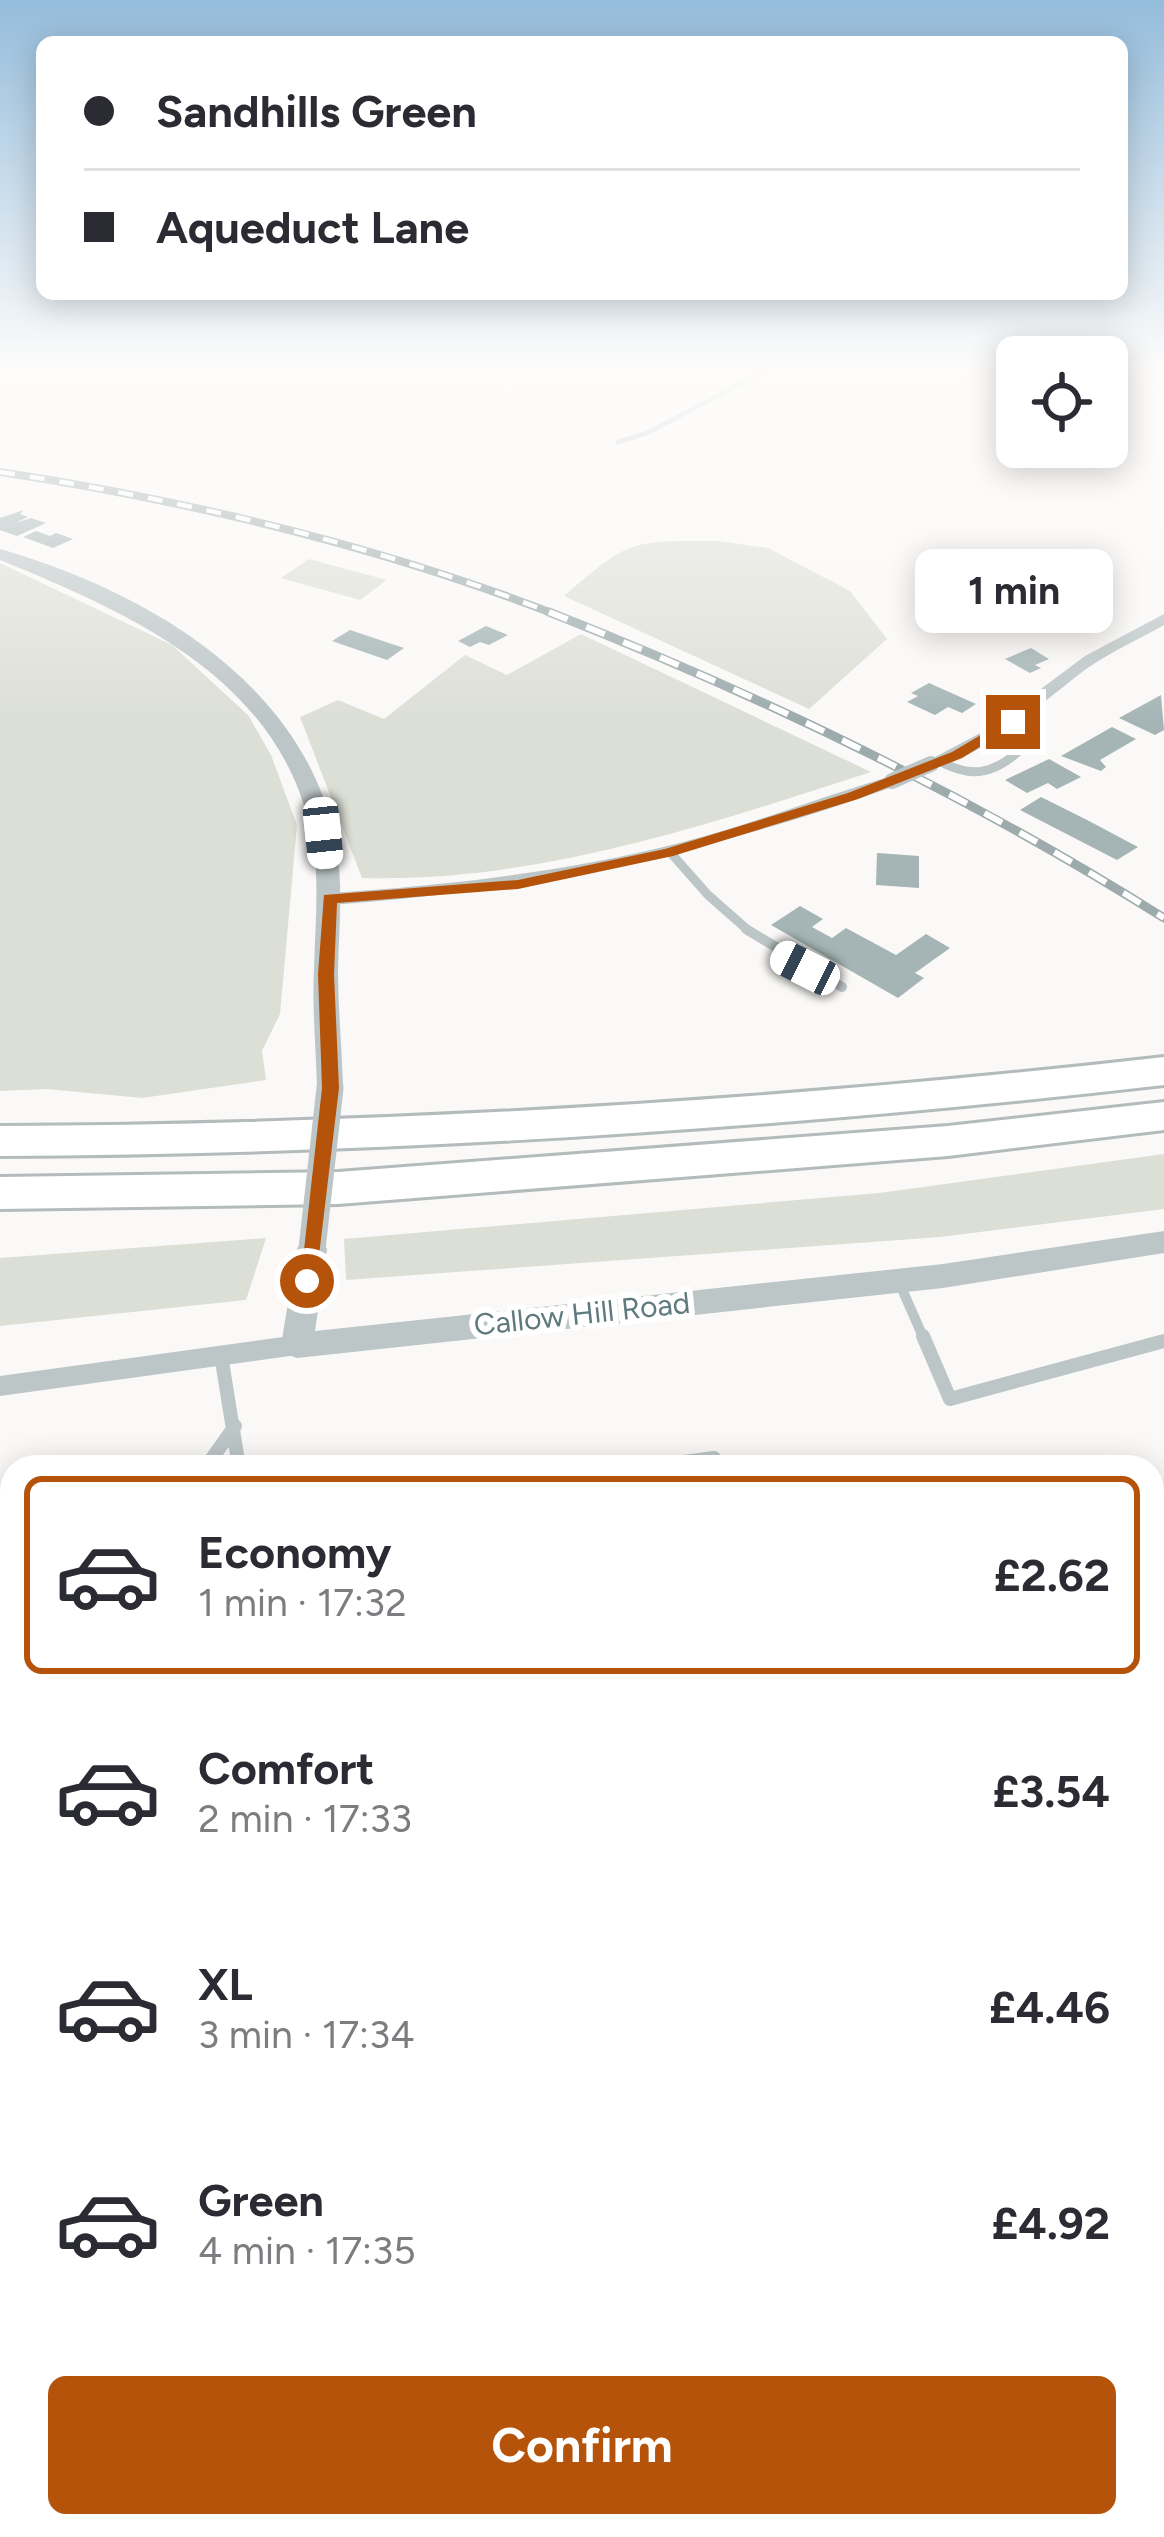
<!DOCTYPE html>
<html lang="en">
<head>
<meta charset="utf-8">
<style>
	body { margin:0; font-family:Figtree,sans-serif; background:#f7f7f7; color:#2b2b33; height:100vh; display:flex; flex-direction:column; font-size:45px; white-space:nowrap }
	* { box-sizing:border-box; margin:0 }
	p { font-size:39px; color:#7c7c81 }
	.icon { flex:none; width:66px; height:66px; fill:none; stroke:currentColor; stroke-width:2; stroke-linecap:round; stroke-linejoin:round }
	.map { position:relative; flex:1; overflow:hidden }
	.panel { position:absolute; left:0px; top:1455px; width:1164px; height:1083px; display:flex; flex-direction:column; background:#fff; border-radius:36px 36px 0 0; box-shadow:0 6px 30px #0003 }
	.panel>* { flex:none }
	.guide { position:absolute; left:36px; top:36px; width:1092px; height:264px; border-radius:18px; box-shadow:0 6px 30px #0003; display:grid; align-content:center; height:264px; padding:0 48px; background:#fff }
	.controls { position:absolute; left:996px; top:336px; display:grid; gap:24px }
	.controls a { display:grid; place-items:center; width:132px; height:132px; border-radius:18px; background:#fff; box-shadow:0 6px 30px #0003; font-size:60px }
	.end { position:absolute; width:54px; height:54px; margin:-27px; border:15px solid #b45309; background:#fff; box-shadow:0 0 0 6px #fff }
	.from { border-radius:50% }
	.bubble { position:absolute; height:84px; border-radius:18px; background:#fff; box-shadow:0 6px 30px #0003; font-size:39px; font-weight:700; line-height:84px; text-align:center }
	.car { position:absolute; width:36px; height:72px; margin:-36px -18px; border-radius:15px; box-shadow:0 0 9px 3px #0007; background:linear-gradient(#fff 24%,#345 0 40%,#fff 0 76%,#345 0 86%,#fff 0) }
	.guide b { display:flex; align-items:center; gap:42px; height:114px; font-size:45px }
	.guide b+b { border-top:3px solid #e1e1e2 }
	.guide i { width:30px; height:30px; background:#2b2b33 }
	ul { padding:21px 0 0; list-style:none }
	li { display:flex; align-items:center; gap:36px; height:198px; margin:0 24px 18px; padding:0 24px; border:6px solid transparent; border-radius:18px }
	li div { flex:1 }
	li b { display:block; font-size:45px }
	li em { font-style:normal; font-weight:700 }
	li.selected { border-color:#b45309 }
	li>.icon { width:108px; height:108px; stroke-width:1.5 }
	.cta { display:flex; gap:24px; margin-top:auto; padding:24px 48px }
	.cta a { flex:1; height:138px; border-radius:18px; background:#b45309; color:#fff; font-size:48px; font-weight:700; line-height:138px; text-align:center }
	.map>svg:first-child { display:block }
	.green { fill:#dcdfd6 }
	.lines { fill:none; stroke-linecap:round; stroke-linejoin:round }
	.stream { stroke:#b6c9c8; stroke-width:4.5 }
	.building { fill:#a5b5b5 }
	.motorway-casing { stroke:#b3bbbc; stroke-width:6 }
	.path { stroke:#bac0c1; stroke-width:3; stroke-dasharray:3 3; stroke-linecap:butt }
	.service-far2 { stroke:#bdc6c7; stroke-width:9 }
	.service-far1 { stroke:#bdc6c7; stroke-width:10 }
	.service { stroke:#bdc6c7; stroke-width:14 }
	.minor { fill:#bdc6c7; fill-rule:evenodd }
	.tertiary { fill:#bdc6c7; fill-rule:evenodd }
	.motorway { fill:#fff; fill-rule:evenodd }
	.rail-far1-casing { stroke:#9dabad; stroke-width:8 }
	.rail-casing { stroke:#9dabad; stroke-width:9 }
	.rail-far1 { stroke:#fff; stroke-width:4.5; stroke-dasharray:15; stroke-linecap:butt }
	.rail { stroke:#fff; stroke-width:6; stroke-dasharray:20; stroke-linecap:butt }
	.minor-bridge { stroke:#bdc6c7; stroke-width:16 }
	.tertiary-bridge { stroke:#bdc6c7; stroke-width:27 }
	.route { fill:#b45309 }
	.labels { text-anchor:middle; stroke-width:12; stroke-linejoin:round; paint-order:stroke }
	.street-label { font-size:30px; fill:#5f7a7d; stroke:#fff }
</style>
</head>
<body>
<div class="map">
<svg width="1164" height="2537" viewBox="0 0 1164 2537">
	<rect width="100%" height="100%" fill="#faf9f7"/>
	<path class="green" d="M719,541l49,7 82,43 37,48 -78,70 -245,-113c67,-58 67,-55 155,-55z
		M309,559l78,21 -27,20 -79,-22z
		M0,563l172,82 76,70 23,40 26,70 -17,189 -18,37 4,29 -124,18 -95,-9 -47,2z
		M581,634l290,138c-164,53 -334,111 -509,106l-62,-161 38,-17 46,19 81,-64 42,20z
		M1164,1154v55l-224,28 -594,43 -2,-41 535,-46z
		M266,1238l-20,62 -246,26v-68z"/>
	<g class="lines">
		<path class="stream" d="M618,442l29,-9 125,-65"/>
	</g>
	<path class="building" d="M24,510l-4,4 8,3 -13,6 16,-5 15,5 -29,13 -17,-6v-12z
		M36,531l14,5 6,-3 17,6 -20,9 -30,-11z
		M486,626l22,9 -19,10 -9,-3 -10,5 -12,-6z
		M350,630l54,18 -17,12 -55,-19z
		M1031,648l18,11 -14,6 6,3 -11,5 -25,-14z
		M929,683l47,21 -14,9 -14,-6 -13,8 -28,-13 11,-6 -7,-3z
		M1009,689l13,7 -22,13 -15,-8z
		M1161,695l3,35 -9,5 -36,-17z
		M1112,727l24,12 -36,21 6,7 -5,4 -40,-15z
		M1049,759l32,18 -24,12 -9,-6 -21,10 -22,-13z
		M1041,797l48,24 49,26 -21,13 -97,-50z
		M877,853l42,3v32l-43,-3z
		M800,906l23,13 -11,8 20,11 14,-10 50,27 30,-21 24,14 -35,25 9,5 -26,20 -127,-73z"/>
	<g class="lines">
		<defs>
			<path id="motorway" d="M1164,1057v28c-387,44 -774,69 -1164,71v-30c390,-2 777,-25 1164,-69z
				M1164,1102v28l-216,26 -610,48 -338,5v-32l338,-5 610,-46z"/>
		</defs>
		<use href="#motorway" class="motorway-casing"/>
		<path class="path" d="M1156,368l-1,15 9,5"/>
		<path class="service-far2" d="M939,761c32,17 53,14 80,-10l-28,-16
			M670,852l38,43 42,37"/>
		<path class="service-far1" d="M746,929l96,58
			M898,1280l26,59"/>
		<path class="service" d="M923,1336l27,63 214,-58
			M221,1355l18,112
			M206,1467l29,-41
			M646,1467l68,-9 5,9"/>
		<path class="minor" d="M1164,614v11c-25,14 -51,26 -75,42 -29,20 -136,117 -167,97l64,-34 99,-74z
			M892,776l6,1v8c-188,68 -368,106 -568,120l-9,-6 9,-6c119,-8 237,-21 353,-51 71,-18 139,-46 209,-66z
			M297,1335l9,3 4,7 -4,7 -9,3 -297,41v-20z"/>
		<path class="tertiary" d="M0,549c147,42 311,137 337,301 6,39 2,79 1,119 0,40 4,79 5,119l-3,7h-20l-3,-7c-1,-40 -5,-80 -3,-119 1,-40 5,-80 0,-120 -24,-165 -177,-233 -314,-289z
			M1164,1231v22l-221,35 -646,70 -11,-4 -5,-9 16,-96 5,-8h20l5,8 -12,82 628,-67z"/>
		<use href="#motorway" class="motorway"/>
		<defs>
			<path id="rail-far1" d="M0,472c191,29 377,73 557,143"/>
			<path id="rail" d="M549,612c214,84 421,184 615,306"/>
		</defs>
		<use href="#rail-far1" class="rail-far1-casing"/>
		<use href="#rail" class="rail-casing"/>
		<use href="#rail-far1" class="rail-far1"/>
		<use href="#rail" class="rail"/>
		<path class="minor-bridge" d="M892,781l39,-17"/>
		<path class="tertiary-bridge" d="M312,1249l18,-161"/>
	</g>
	<linearGradient id="sky" x2="0" y2="1"><stop stop-color="#94bcdb"/><stop offset="0.51" stop-color="#fdfcfb"/><stop offset="1" stop-color="#fdfcfb" stop-opacity="0"/></linearGradient>
	<rect width="1164" height="723" fill="url(#sky)"/>
	<path class="route" d="M1008,719l12,3 -58,36 -104,41 -185,57 -155,33 -181,14 -3,71 5,114 -23,193 -2,5h-14l22,-198 -4,-114 6,-79 194,-15 147,-31 183,-56 104,-41z"/>
	<g class="labels">
		<g class="street-label">
			<text transform="translate(582 1314) rotate(-6)" y="10">Callow Hill Road</text>
		</g>
	</g>
</svg>
<div class="controls">
<a><svg class="icon" aria-label="locate" viewBox="0 0 24 24"><circle cx="12" cy="12" r="6"/><path d="M12 2v4M12 18v4M2 12h4M18 12h4"/></svg></a>
</div>
<i class="end from" style="left:307px;top:1281px"></i>
<i class="end" style="left:1013px;top:722px"></i>
<div class="bubble" style="left:915px;top:549px;width:198px">1 min</div>
<i class="car" style="left:323px;top:833px;rotate:174deg"></i>
<i class="car" style="left:805px;top:968px;rotate:297deg"></i>
<div class="guide">
<b><i class="from"></i>Sandhills Green</b>
<b><i></i>Aqueduct Lane</b>
</div>
<section class="panel">
<ul>
<li class="selected"><svg class="icon" aria-label="car" viewBox="0 0 24 24"><path d="M5 17H2v-5l4-1 3-4h7l3 4 3 1v5h-3M9 17h6M6 11h13"/><circle cx="7" cy="17" r="2"/><circle cx="17" cy="17" r="2"/></svg><div><b>Economy</b><p>1 min · 17:32</p></div><em>£2.62</em></li>
<li><svg class="icon" aria-label="car" viewBox="0 0 24 24"><path d="M5 17H2v-5l4-1 3-4h7l3 4 3 1v5h-3M9 17h6M6 11h13"/><circle cx="7" cy="17" r="2"/><circle cx="17" cy="17" r="2"/></svg><div><b>Comfort</b><p>2 min · 17:33</p></div><em>£3.54</em></li>
<li><svg class="icon" aria-label="car" viewBox="0 0 24 24"><path d="M5 17H2v-5l4-1 3-4h7l3 4 3 1v5h-3M9 17h6M6 11h13"/><circle cx="7" cy="17" r="2"/><circle cx="17" cy="17" r="2"/></svg><div><b>XL</b><p>3 min · 17:34</p></div><em>£4.46</em></li>
<li><svg class="icon" aria-label="car" viewBox="0 0 24 24"><path d="M5 17H2v-5l4-1 3-4h7l3 4 3 1v5h-3M9 17h6M6 11h13"/><circle cx="7" cy="17" r="2"/><circle cx="17" cy="17" r="2"/></svg><div><b>Green</b><p>4 min · 17:35</p></div><em>£4.92</em></li>
</ul>
<div class="cta"><a>Confirm</a></div>
</section>
</div>
</body>
</html>
